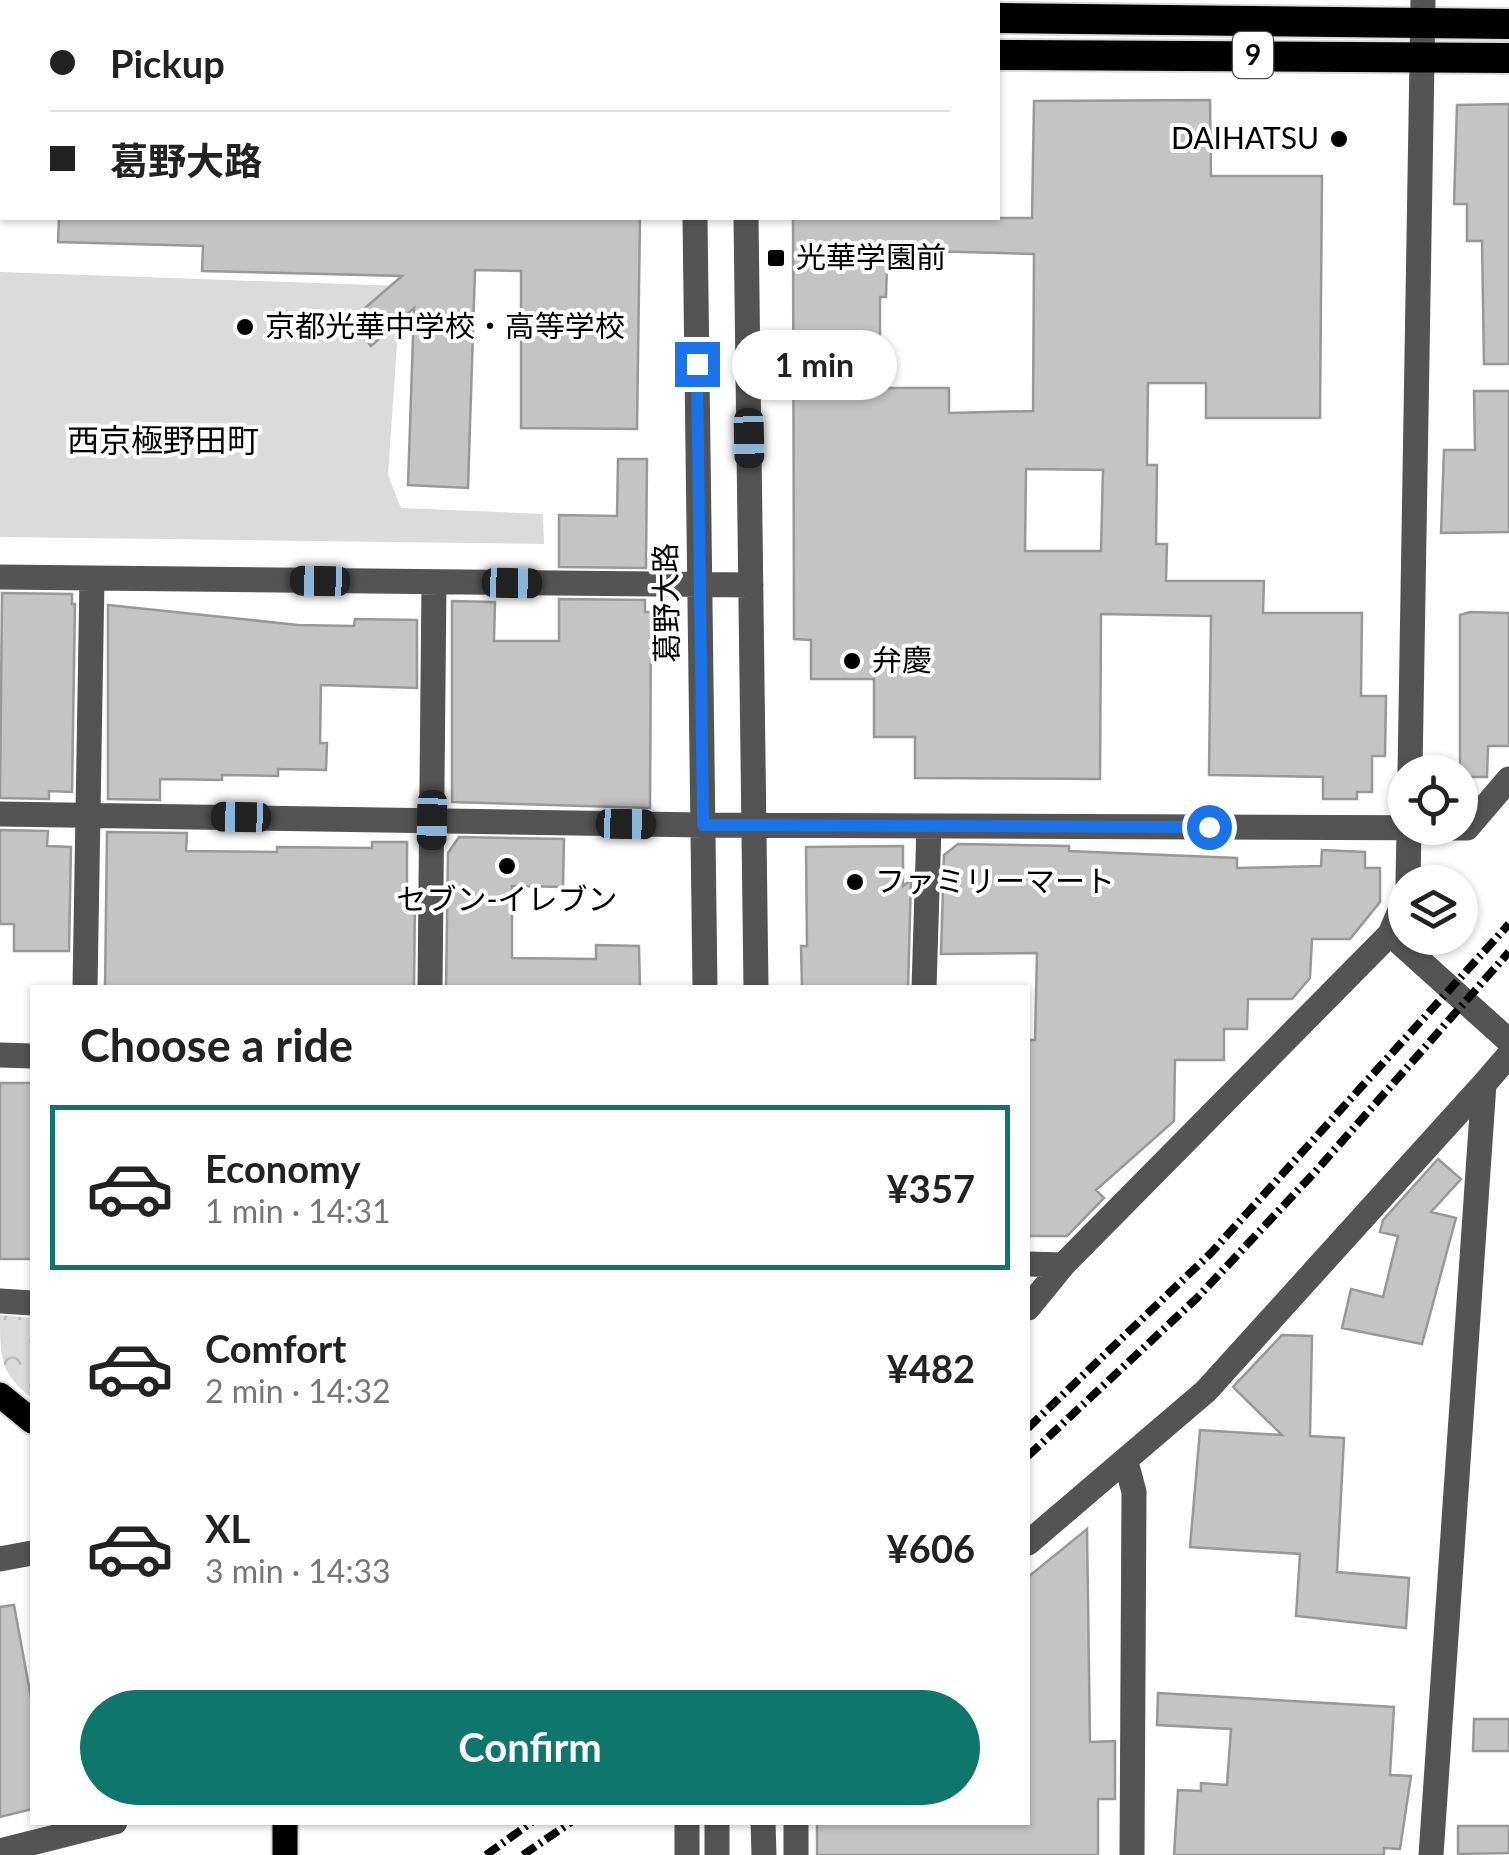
<!DOCTYPE html>
<html lang="en">
<head>
<meta charset="utf-8">
<style>
	body { margin:0; font-family:Lato,"Noto Sans JP",sans-serif; background:#f2f2f2; color:#222; height:100vh; display:flex; flex-direction:column; font-size:38px; white-space:nowrap }
	* { box-sizing:border-box; margin:0 }
	p { font-size:32px; color:#767676 }
	.icon { flex:none; width:55px; height:55px; fill:none; stroke:currentColor; stroke-width:2; stroke-linecap:round; stroke-linejoin:round }
	.map { position:relative; flex:1; overflow:hidden }
	.details { position:absolute; left:30px; top:985px; width:1000px; height:840px; display:flex; flex-direction:column; background:#fff; border-radius:0px; box-shadow:0 2px 8px #0004 }
	.details>* { flex:none }
	.guide { position:absolute; left:0px; top:0px; width:1000px; height:220px; box-shadow:0 2px 8px #0004; display:grid; align-content:center; height:220px; padding:0 50px; background:#fff }
	.buttons { position:absolute; left:1388px; top:755px; display:grid; gap:20px }
	.buttons a { display:grid; place-items:center; width:90px; height:90px; border-radius:50%; background:#fff; box-shadow:0 2px 8px #0004; font-size:50px }
	.end { position:absolute; width:45px; height:45px; margin:-22px; border:12px solid #1a73e8; background:#fff; box-shadow:0 0 0 5px #fff }
	.from { border-radius:50% }
	.bubble { position:absolute; height:70px; border-radius:35px; background:#fff; box-shadow:0 2px 8px #0004; font-size:32px; font-weight:700; line-height:70px; text-align:center }
	.car { position:absolute; width:30px; height:60px; margin:-30px -15px; border-radius:12px; box-shadow:0 0 8px 2px #0007; background:linear-gradient(#222 24%,#8ab4d8 0 40%,#222 0 76%,#8ab4d8 0 86%,#222 0) }
	.guide b { display:flex; align-items:center; gap:35px; height:95px; font-size:38px }
	.guide b+b { border-top:2px solid #e0e0e0 }
	.guide i { width:25px; height:25px; background:#222 }
	ul { padding:0; list-style:none }
	li { display:flex; align-items:center; gap:30px; height:165px; margin:0 20px 15px; padding:0 30px; border:5px solid transparent; border-radius:0px }
	li div { flex:1 }
	li b { display:block; font-size:38px }
	li em { font-style:normal; font-weight:700 }
	li.on { border-color:#0f766e }
	li>.icon { width:90px; height:90px; stroke-width:1.5 }
	h2 { padding:0 50px; font-size:45px; line-height:120px }
	.button { display:flex; gap:20px; margin-top:auto; padding:20px 50px }
	.button a { flex:1; height:115px; border-radius:60px; background:#0f766e; color:#fff; font-size:40px; font-weight:700; line-height:115px; text-align:center }
	.map>svg:first-child { display:block }
	.grass { fill:#dbdbdb }
	.forest { fill:url(#forest-crowns) }
	.building { fill:#c4c4c4; stroke:#989898; stroke-width:2.5; fill-rule:evenodd }
	.lines { fill:none; stroke-linecap:round; stroke-linejoin:round }
	.major-casing { stroke:#dbdbdb; stroke-width:29 }
	.highway-casing { stroke:#dbdbdb; stroke-width:34 }
	.minor { stroke:#545454; stroke-width:25 }
	.major { stroke:#000; stroke-width:25 }
	.highway { stroke:#000; stroke-width:30 }
	.rail { stroke:#000; stroke-width:8; stroke-dasharray:15 5 2.5 5; stroke-linecap:butt }
	.route { stroke:#1a73e8; stroke-width:12 }
	.poi-dot { fill:#000; stroke:#fff; stroke-width:4 }
	.labels { text-anchor:middle; stroke-width:8; stroke-linejoin:round; paint-order:stroke }
	.shield { fill:#fff; stroke:#4c4c4c; stroke-width:2.5 }
	.shield-label { font-size:28px; font-weight:bold; fill:#000 }
	.poi-label { font-size:30px; fill:#000; stroke:#fff; text-anchor:start }
	.street-label { font-size:30px; fill:#000; stroke:#fff }
	.neighbourhood-label { font-size:32px; fill:#000; stroke:#fff }
</style>
</head>
<body>
<div class="map">
<svg width="1509" height="1855" viewBox="0 0 1509 1855">
	<defs>
		<pattern id="forest-crowns" width="20" height="18" patternUnits="userSpaceOnUse" patternTransform="scale(2.5)"><rect width="20" height="18" fill="#dbdbdb"/><path d="M2 6a3 3 0 1 1 6 0M12 15a3 3 0 1 1 6 0" fill="none" stroke="#bababa"/></pattern>
	</defs>
	<rect width="100%" height="100%" fill="#fff"/>
	<path class="grass" d="M0,272l401,14 -13,189 13,33 142,6 1,30 -544,-7z"/>
	<path class="forest" d="M0,1315l32,3v81c-32,-27 -32,-39 -32,-84z"/>
	<path class="building" d="M1210,100l1,76h111l-2,242h-114v-35h-58l-1,82h10l-1,79h11l-1,37h98l-1,32h99l-1,83h25l-1,60h-13v36h-15v7h-34v-22l-114,-2 2,-159 -110,-2 -1,165 -185,-1v-41h-41v-58h-63v-39l-17,-1 -1,-421h239l2,-117zM926,251l108,3 -1,157 -84,2v-25h-69v-91h6l1,-31h40zM1026,469l77,1 -2,81h-76z
		M1509,104v260h-25l-2,-123h-15v-37h-13l3,-99z
		M59,218h581l-3,211 -116,-1v-157l-46,-1 -7,218 -60,-3 6,-177 -43,38 -21,-25 52,-45 -200,-5 1,-25 -145,-4z
		M1474,391h35v141l-68,1 3,-83h31z
		M618,459h29l-1,109 -87,-1v-52l58,1z
		M2,593l70,1v10h3l-3,188 -23,-1v8l-49,-1z
		M559,599l86,1v12h6l-1,196 -198,-6v-201l43,1 -1,39h65z
		M108,605l190,20 56,1 1,-7 62,1v68l-96,-3 -1,58h7l-1,27 -48,-1v7l-56,-1v5l-62,-1v21l-52,-1z
		M1470,612l39,1v133h-21l-1,31h-27v-162z
		M0,830l48,1 -1,15 24,1 -2,104h-55v-27h-14z
		M107,832l80,1 -1,18 91,1v-5l95,1v-6h35v67l8,-10 -1,89h-309z
		M459,837l105,2 -1,48 -51,-1v72l84,1v-14l43,1 1,42h-194l2,-135z
		M958,844l111,2v5l168,7v10l84,-2 1,-16 43,2v16h15v34l-30,37h-38l-2,39 -18,21h-44l-1,30h-23v31h-49l-1,61 -78,69 8,8 -37,38h-39v-196h7l2,-87 -96,1 3,-99z
		M903,846v40l8,-6 -3,108h-106l-1,-42h6l-1,-99z
		M0,1083h32v176h-32z
		M1438,1159l23,20 -30,33 25,6 -34,126 -80,-16 9,-39 32,8 15,-61 -18,-4 3,-12z
		M1282,1335l30,1 -2,100 34,2 -7,134 72,6 -3,50 -110,-12 4,-62 -110,-7 10,-117 82,5 -49,-48z
		M1087,1529l3,213 25,-1v58h-17v56h-281v-33h211v-245z
		M14,1605l18,98v106l-32,8v-210z
		M1158,1693l236,14 -4,68 21,1 -11,73 -16,-1v7h-210l4,-65 23,1v-8l26,2 4,-56 -74,-4z
		M1474,1719h35v32h-36z
		M1458,1826h51v27l-51,1z"/>
	<g class="lines">
		<defs>
			<path id="major" d="M0,1395l32,26
				M285,1822v33"/>
			<path id="highway" d="M998,18l511,6
				M0,29h2
				M998,55l511,3"/>
		</defs>
		<use href="#major" class="major-casing"/>
		<use href="#highway" class="highway-casing"/>
		<path class="minor" d="M693,0v2
			M744,0v2
			M695,218l10,770
			M746,218l10,770
			M0,577l751,8
			M1410,772l13,-772
			M0,814l703,11 764,3 42,-49
			M1408,882l1,-54
			M1405,899l-15,35 119,107
			M85,988l7,-410
			M430,988l4,-406
			M924,988l5,-162
			M0,1055l32,1
			M1028,1264l35,1
			M0,1301l32,2
			M1028,1308l35,-43 327,-331
			M1126,1462l8,30 -2,363
			M1028,1543l178,-152 278,-307
			M0,1559l32,-6
			M687,1822v33
			M717,1822v33
			M763,1822l1,33
			M796,1822v33
			M0,1851l115,-29
			M1431,1855l53,-771 25,-29"/>
		<use href="#major" class="major"/>
		<use href="#highway" class="highway"/>
		<path class="rail" d="M1028,1428l182,-174 299,-330
			M1028,1456l169,-158 118,-126 194,-220
			M486,1855l46,-33
			M523,1855l48,-33"/>
	</g>
	<g class="lines">
		<path class="route" d="M697,364l6,461 506,2"/>
	</g>
	<g class="poi-dot">
		<circle cx="1339" cy="139" r="10"/>
		<rect x="766" y="248" width="20" height="20" rx="5"/>
		<circle cx="245" cy="327" r="10"/>
		<circle cx="852" cy="661" r="10"/>
		<circle cx="507" cy="866" r="10"/>
		<circle cx="855" cy="882" r="10"/>
	</g>
	<g class="labels">
		<rect class="shield" x="1233" y="32" width="40" height="46" rx="8"/>
		<g class="shield-label">
			<text x="1253" y="65">9</text>
		</g>
		<g class="poi-label">
			<text x="1319" y="149" text-anchor="end">DAIHATSU</text>
			<text x="796" y="268">光華学園前</text>
			<text x="265" y="337">京都光華中学校・高等学校</text>
			<text x="872" y="671">弁慶</text>
			<text x="875" y="892">ファミリーマート</text>
			<text x="507" y="910" text-anchor="middle">セブン-イレブン</text>
		</g>
		<g class="street-label">
			<text transform="translate(667 603) rotate(-91)" y="10">葛野大路</text>
		</g>
		<g class="neighbourhood-label">
			<text x="163" y="452">西京極野田町</text>
		</g>
	</g>
</svg>
<div class="buttons">
<a><svg class="icon" aria-label="locate" viewBox="0 0 24 24"><circle cx="12" cy="12" r="6"/><path d="M12 2v4M12 18v4M2 12h4M18 12h4"/></svg></a>
<a><svg class="icon" aria-label="layers" viewBox="0 0 24 24"><path d="M12 4l9 5-9 5-9-5zM3 14l9 5 9-5"/></svg></a>
</div>
<i class="end from" style="left:1209px;top:827px"></i>
<i class="end" style="left:697px;top:364px"></i>
<div class="bubble" style="left:732px;top:330px;width:165px">1 min</div>
<i class="car" style="left:749px;top:438px;rotate:179deg"></i>
<i class="car" style="left:320px;top:581px;rotate:271deg"></i>
<i class="car" style="left:512px;top:583px;rotate:91deg"></i>
<i class="car" style="left:241px;top:817px;rotate:271deg"></i>
<i class="car" style="left:432px;top:820px;rotate:181deg"></i>
<i class="car" style="left:626px;top:824px;rotate:91deg"></i>
<div class="guide">
<b><i class="from"></i>Pickup</b>
<b><i></i>葛野大路</b>
</div>
<section class="details">
<h2>Choose a ride</h2>
<ul>
<li class="on"><svg class="icon" aria-label="car" viewBox="0 0 24 24"><path d="M5 17H2v-5l4-1 3-4h7l3 4 3 1v5h-3M9 17h6M6 11h13"/><circle cx="7" cy="17" r="2"/><circle cx="17" cy="17" r="2"/></svg><div><b>Economy</b><p>1 min · 14:31</p></div><em>¥357</em></li>
<li><svg class="icon" aria-label="car" viewBox="0 0 24 24"><path d="M5 17H2v-5l4-1 3-4h7l3 4 3 1v5h-3M9 17h6M6 11h13"/><circle cx="7" cy="17" r="2"/><circle cx="17" cy="17" r="2"/></svg><div><b>Comfort</b><p>2 min · 14:32</p></div><em>¥482</em></li>
<li><svg class="icon" aria-label="car" viewBox="0 0 24 24"><path d="M5 17H2v-5l4-1 3-4h7l3 4 3 1v5h-3M9 17h6M6 11h13"/><circle cx="7" cy="17" r="2"/><circle cx="17" cy="17" r="2"/></svg><div><b>XL</b><p>3 min · 14:33</p></div><em>¥606</em></li>
</ul>
<div class="button"><a>Confirm</a></div>
</section>
</div>
</body>
</html>
